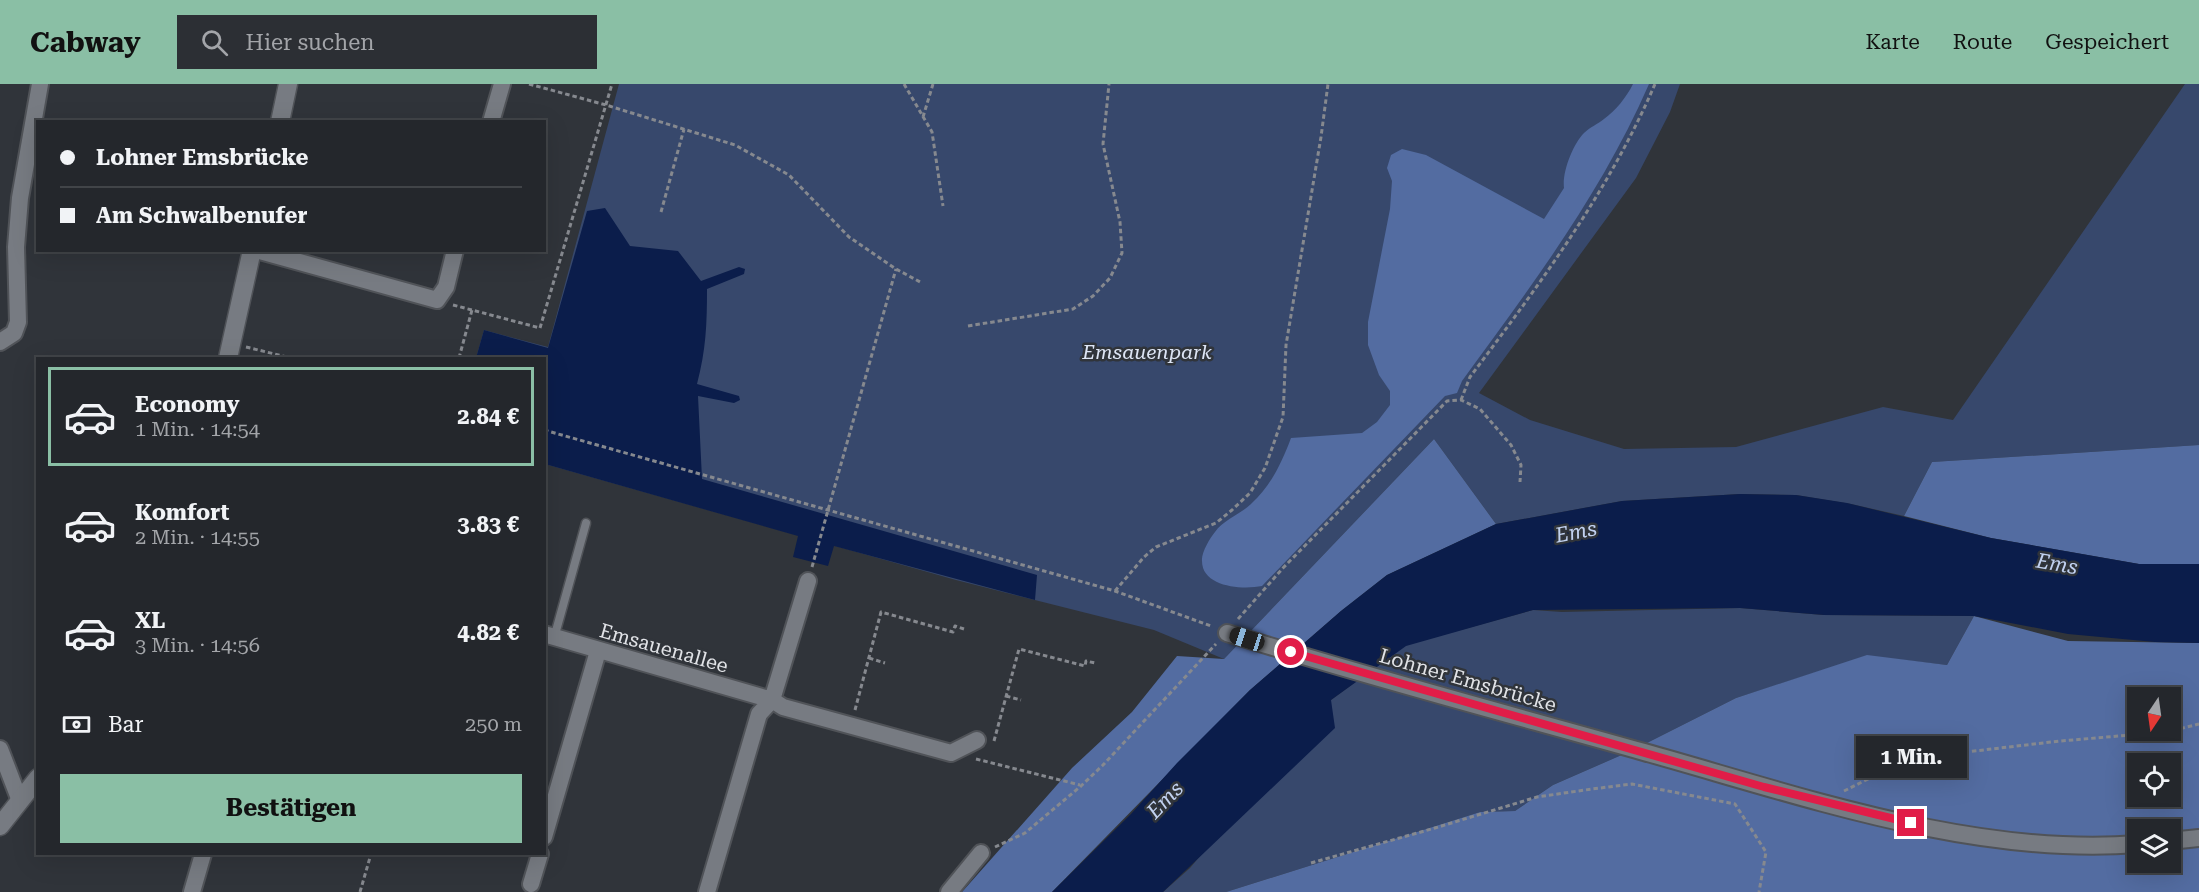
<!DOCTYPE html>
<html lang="de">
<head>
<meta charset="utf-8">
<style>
	body { margin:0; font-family:"Roboto Serif",serif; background:#2c2f34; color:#f1f3f6; height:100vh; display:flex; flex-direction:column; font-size:22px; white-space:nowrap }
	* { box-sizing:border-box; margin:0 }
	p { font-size:20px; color:#a3a5a9 }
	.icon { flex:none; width:33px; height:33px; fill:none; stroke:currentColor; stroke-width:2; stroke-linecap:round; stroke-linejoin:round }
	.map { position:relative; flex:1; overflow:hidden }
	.side { position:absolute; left:36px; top:273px; width:510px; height:498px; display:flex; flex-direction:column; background:#24272c; border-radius:0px; box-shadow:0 6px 24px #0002,0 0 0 2px #414448 }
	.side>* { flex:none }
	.guide { position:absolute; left:36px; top:36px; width:510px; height:132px; border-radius:0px; box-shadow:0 6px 24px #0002,0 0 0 2px #414448; display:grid; align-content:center; height:132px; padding:0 24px; background:#24272c }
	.needle { width:39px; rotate:193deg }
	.controls { position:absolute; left:2127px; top:603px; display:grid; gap:12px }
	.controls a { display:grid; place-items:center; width:54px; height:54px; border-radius:0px; background:#24272c; box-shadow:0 6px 24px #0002,0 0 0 2px #414448; font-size:30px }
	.end { position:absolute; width:27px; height:27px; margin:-14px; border:8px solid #e11d48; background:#fff; box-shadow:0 0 0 3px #fff }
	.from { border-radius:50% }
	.bubble { position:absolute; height:42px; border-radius:0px; background:#24272c; box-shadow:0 6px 24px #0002,0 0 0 2px #414448; font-size:20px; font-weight:700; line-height:42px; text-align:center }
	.car { position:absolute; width:18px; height:36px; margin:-18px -9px; border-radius:8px; box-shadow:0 0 4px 2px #0007; background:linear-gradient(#222 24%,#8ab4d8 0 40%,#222 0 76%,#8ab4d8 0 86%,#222 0) }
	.guide b { display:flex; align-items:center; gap:21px; height:57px; font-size:22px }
	.guide b+b { border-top:2px solid #414448 }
	.guide i { width:15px; height:15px; background:#f1f3f6 }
	ul { padding:10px 0 0; list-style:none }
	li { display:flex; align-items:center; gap:18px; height:99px; margin:0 12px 9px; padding:0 12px; border:3px solid transparent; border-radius:0px }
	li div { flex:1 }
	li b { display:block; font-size:22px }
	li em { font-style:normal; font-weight:700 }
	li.selected { border-color:#8abfa5 }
	li>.icon { width:54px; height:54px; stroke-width:1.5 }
	.pay { display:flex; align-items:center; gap:15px; height:66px; padding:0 24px; font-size:22px }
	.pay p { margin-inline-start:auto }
	.action { display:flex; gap:12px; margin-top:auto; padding:12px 24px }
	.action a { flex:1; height:69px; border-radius:0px; background:#8abfa5; color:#111; font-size:24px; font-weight:700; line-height:69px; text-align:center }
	header { display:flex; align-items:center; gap:36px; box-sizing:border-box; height:84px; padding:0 30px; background:#8abfa5; color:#111 }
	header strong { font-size:28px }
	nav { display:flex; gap:33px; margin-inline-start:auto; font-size:21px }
	.search { width:420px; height:54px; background:#2c2f34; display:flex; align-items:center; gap:15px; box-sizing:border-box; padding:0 21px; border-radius:0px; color:#a3a5a9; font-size:22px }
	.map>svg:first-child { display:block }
	.green { fill:#37486c }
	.forest { fill:#536ca1; fill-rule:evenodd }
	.water { fill:#0b1d4b }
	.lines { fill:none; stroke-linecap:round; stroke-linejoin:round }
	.lane-casing { stroke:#505358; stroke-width:11 }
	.street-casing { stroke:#505358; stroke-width:20 }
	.secondary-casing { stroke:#505358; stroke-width:21 }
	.path { stroke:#86898f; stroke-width:3; stroke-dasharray:4.5 3; stroke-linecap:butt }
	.lane { stroke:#777b82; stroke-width:8 }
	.street { stroke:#777b82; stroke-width:16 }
	.secondary { stroke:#777b82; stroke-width:18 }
	.route { stroke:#e11d48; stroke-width:8 }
	.labels { text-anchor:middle; stroke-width:5; stroke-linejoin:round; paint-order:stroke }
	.park-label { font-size:20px; font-style:italic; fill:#dde5f5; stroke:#30343a }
	.street-label { font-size:20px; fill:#e1e3e7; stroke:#30343a }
	.water-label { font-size:21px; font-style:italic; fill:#c1d1f0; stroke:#30343a }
</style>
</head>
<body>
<header>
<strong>Cabway</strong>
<div class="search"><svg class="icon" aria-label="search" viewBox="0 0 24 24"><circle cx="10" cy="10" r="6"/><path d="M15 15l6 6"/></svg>Hier suchen</div>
<nav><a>Karte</a><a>Route</a><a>Gespeichert</a></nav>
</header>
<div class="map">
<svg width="2199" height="808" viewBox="0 0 2199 808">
	<rect width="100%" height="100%" fill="#30343a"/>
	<path class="green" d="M619,0h1061l-10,28 -34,66 -157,215 51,27 94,29 112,-2 147,-40 70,13 232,-336h14v361l-267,17 -28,54 -53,-12 -55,-9 -56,-1 -118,7 -126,23 -62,-85 -210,220 -70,-29 -198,-50 -411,-116 -1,-106h-68l8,-28 64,17z
		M1740,524l84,7 150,1 -27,49 -80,-9 -131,42 -103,52 -80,35 -38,26 -35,1 -254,80h-63l27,-24 141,-168 75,-55 127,-35 29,2z"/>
	<path class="forest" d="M1633,0h16c-48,110 -117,201 -187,297l-5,12 -12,3 -183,190c-20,4 -60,1 -60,-25 -1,-8 8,-23 13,-29 8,-12 26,-18 36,-28 20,-18 31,-42 40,-66l71,-5 15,-11 13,-17v-14l-11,-16 -11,-30v-23l22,-113 2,-28 -5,-13 4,-13 11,-6 24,6 118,64 20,-31c-2,-16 9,-44 20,-55 6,-6 14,-9 20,-14 12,-9 22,-21 29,-35z
		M1434,355l62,85 -109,51 -46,36 -91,79 -198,202h-90l110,-124 60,-56 45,-56 47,3z
		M2199,361v119h-60l-148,-26 -87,-22 28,-54z
		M1974,532l94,25 131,2v249h-973l254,-80 35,-1 38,-26 80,-35 103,-52 131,-43 80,10zM2138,614h32v32h-32zM2138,680h32v32h-32zM2138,746h32v32h-32z"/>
	<path class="water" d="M605,124l25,38 48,5 23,30 38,-14 6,2 -1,5 -37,15c0,35 -1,61 -10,95l42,12 1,4 -6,3 -36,-7 4,83 335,96 -2,25 -201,-54 -6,20 -35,-9 5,-21 -253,-72 -1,-106h-68l8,-28 64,18 39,-137z
		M1740,410l56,1 51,8 144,35 148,26h60v79l-44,-1 -87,-8 -94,-18 -150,-1 -84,-7 -207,2 -127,36 -75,54 4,28 -172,164h-111l79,-78 46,-51 73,-73 91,-79 46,-36 109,-51 126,-23z"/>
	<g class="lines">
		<defs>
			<path id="lane" d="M554,554l32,-115"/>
			<path id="street" d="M491,38l11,-38
				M256,166l181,50 9,-13 9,-37
				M0,258l14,-9 4,-11 -2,-75 4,-49 20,-114
				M1227,549c138,43 278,80 417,119 158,44 329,105 494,92
				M544,550l228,66 11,7 168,46 26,-13
				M0,665l20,52
				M544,753l54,-186
				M2170,757l29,-3
				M531,800l9,-30
				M192,808l11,-38
				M707,808l52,-178 13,-14 36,-119
				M949,808l32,-39"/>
			<path id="secondary" d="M280,38l8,-38
				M228,274l24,-108
				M0,742l38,-48"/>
		</defs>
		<use href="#lane" class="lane-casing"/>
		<use href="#street" class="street-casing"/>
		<use href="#secondary" class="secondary-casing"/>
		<path class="path" d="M529,0l77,21 129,40 54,30 60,62 47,32 26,14
			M904,0l28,48 11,74
			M923,33l10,-33
			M661,128l23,-83
			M453,221l87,23 72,-244
			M968,242l105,-17 20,-13 17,-18 12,-25 -2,-31 -17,-78 6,-60
			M246,263l45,11
			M459,274l13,-48
			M1461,316l9,-23c70,-93 139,-186 185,-293
			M544,346l571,161 96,35
			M812,483l84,-298
			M1115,507l29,-34 12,-10 60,-24 16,-13 18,-17 15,-25 18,-51 3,-72 35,-208 7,-53
			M1238,535l45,-51 164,-167 14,-1 19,9 31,36 10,20 -1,17
			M869,574l16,5
			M1006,612l15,4
			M855,626l26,-98 72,20 2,-6 9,3
			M994,657l25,-92 66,17 1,-5 9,2
			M976,675l104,26
			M1844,707l44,-22 70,-16 102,-12 107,-9 32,-8
			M995,763l30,-14 56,-47 22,-21 113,-121
			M1311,779l124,-35 102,-31 55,-8 40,-5 103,20 31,48 -7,40
			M360,808l11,-38"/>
		<use href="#lane" class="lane"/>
		<use href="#street" class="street"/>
		<use href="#secondary" class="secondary"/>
	</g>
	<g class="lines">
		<path class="route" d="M1291,568l473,135 147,36"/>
	</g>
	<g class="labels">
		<g class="park-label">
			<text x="1147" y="275">Emsauenpark</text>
		</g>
		<g class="street-label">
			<text transform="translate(664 564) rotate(16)" y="7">Emsauenallee</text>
			<text transform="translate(1468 596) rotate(16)" y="7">Lohner Emsbrücke</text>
		</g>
		<g class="water-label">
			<text transform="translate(1576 448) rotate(-11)" y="7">Ems</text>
			<text transform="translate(2057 480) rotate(10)" y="7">Ems</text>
			<text transform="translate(1165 716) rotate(-46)" y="7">Ems</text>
		</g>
	</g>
</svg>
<div class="controls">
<a><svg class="needle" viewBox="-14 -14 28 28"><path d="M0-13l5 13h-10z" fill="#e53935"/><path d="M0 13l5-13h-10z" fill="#a3a5a9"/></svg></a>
<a><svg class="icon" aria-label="locate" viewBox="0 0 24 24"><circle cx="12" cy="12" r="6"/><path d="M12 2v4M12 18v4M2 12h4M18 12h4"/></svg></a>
<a><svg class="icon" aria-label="layers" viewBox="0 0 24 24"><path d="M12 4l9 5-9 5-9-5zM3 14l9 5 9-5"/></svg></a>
</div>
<i class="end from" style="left:1291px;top:568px"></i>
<i class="end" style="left:1911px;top:739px"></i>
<div class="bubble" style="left:1856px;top:652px;width:111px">1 Min.</div>
<i class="car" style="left:1247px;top:555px;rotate:288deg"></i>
<div class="guide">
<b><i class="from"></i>Lohner Emsbrücke</b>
<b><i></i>Am Schwalbenufer</b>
</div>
<section class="side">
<ul>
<li class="selected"><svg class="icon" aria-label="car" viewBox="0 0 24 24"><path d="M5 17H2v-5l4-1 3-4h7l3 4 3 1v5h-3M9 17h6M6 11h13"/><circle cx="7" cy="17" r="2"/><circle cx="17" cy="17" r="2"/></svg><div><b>Economy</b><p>1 Min. · 14:54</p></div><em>2.84 €</em></li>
<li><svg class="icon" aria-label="car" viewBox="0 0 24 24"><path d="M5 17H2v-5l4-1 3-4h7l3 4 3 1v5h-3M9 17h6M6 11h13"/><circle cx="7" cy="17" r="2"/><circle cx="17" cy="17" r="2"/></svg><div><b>Komfort</b><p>2 Min. · 14:55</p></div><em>3.83 €</em></li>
<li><svg class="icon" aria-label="car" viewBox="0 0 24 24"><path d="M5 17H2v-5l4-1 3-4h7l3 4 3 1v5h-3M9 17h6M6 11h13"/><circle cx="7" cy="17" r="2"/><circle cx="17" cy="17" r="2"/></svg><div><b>XL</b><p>3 Min. · 14:56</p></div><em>4.82 €</em></li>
</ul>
<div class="pay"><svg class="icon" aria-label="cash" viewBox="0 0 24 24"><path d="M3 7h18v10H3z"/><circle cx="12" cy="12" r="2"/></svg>Bar<p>250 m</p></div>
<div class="action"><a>Bestätigen</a></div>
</section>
</div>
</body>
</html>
